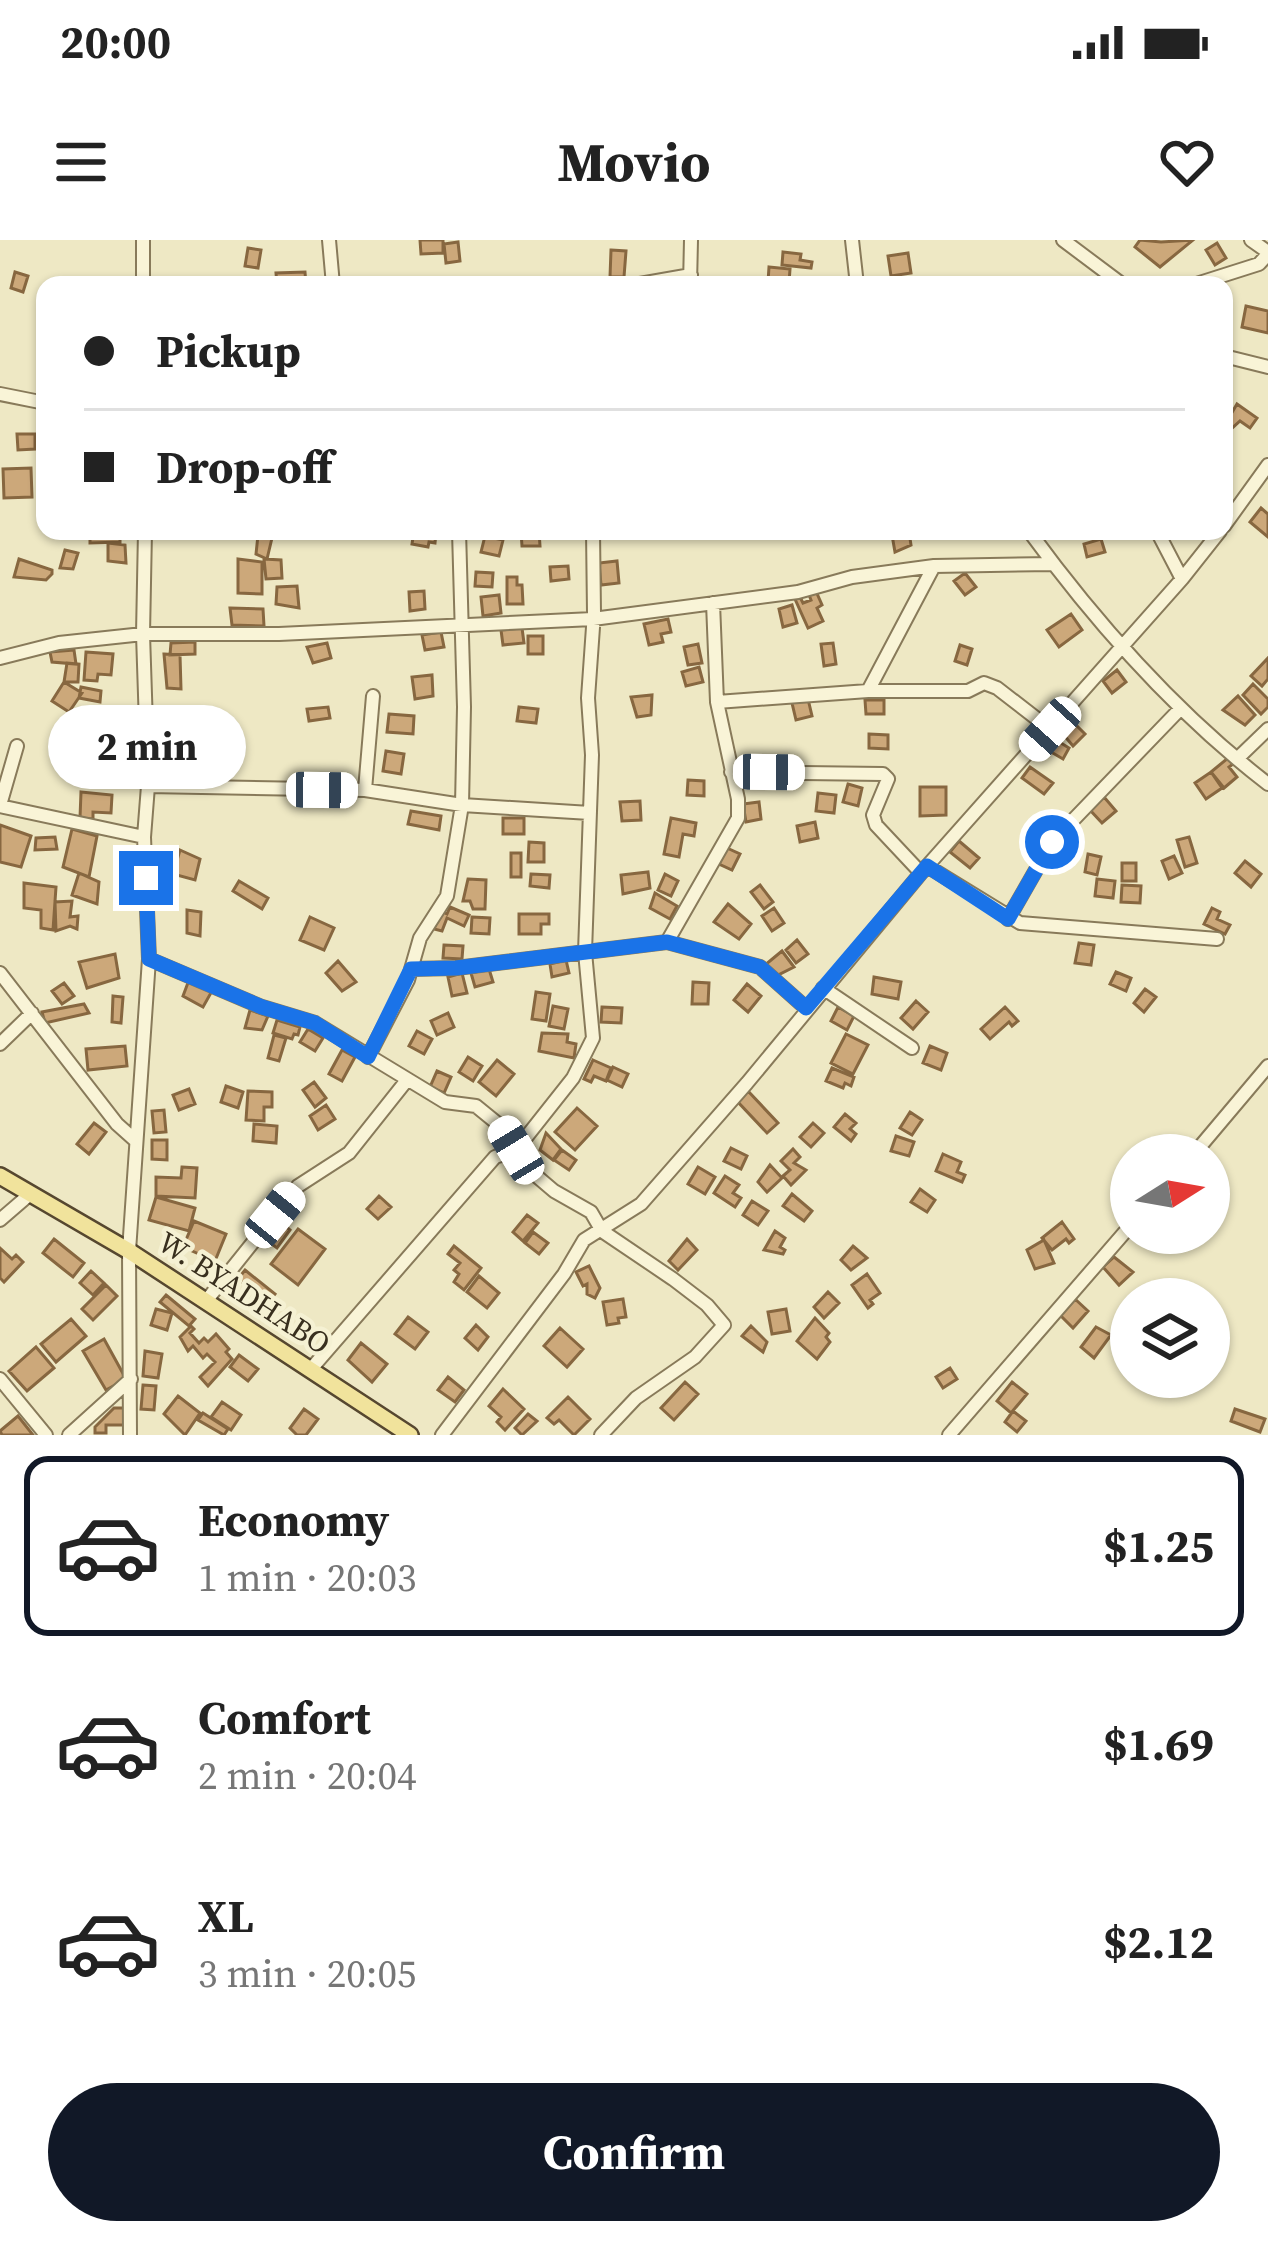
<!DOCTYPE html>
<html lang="en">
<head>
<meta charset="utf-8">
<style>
	body { margin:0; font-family:"Source Serif 4",serif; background:#f6f6f6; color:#222; height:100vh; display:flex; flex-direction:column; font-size:45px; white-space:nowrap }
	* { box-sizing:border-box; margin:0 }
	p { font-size:39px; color:#767676 }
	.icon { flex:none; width:66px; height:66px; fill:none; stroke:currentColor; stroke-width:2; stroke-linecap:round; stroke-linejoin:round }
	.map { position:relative; height:1195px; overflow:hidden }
	.details { display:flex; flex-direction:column; background:#fff; flex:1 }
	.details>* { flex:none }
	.guide { position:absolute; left:36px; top:36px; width:1197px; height:264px; border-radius:24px; box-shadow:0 3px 9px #0004; display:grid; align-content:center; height:264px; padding:0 48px; background:#fff }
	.needle { width:78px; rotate:79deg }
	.tools { position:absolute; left:1110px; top:894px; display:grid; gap:24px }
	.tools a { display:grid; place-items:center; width:120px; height:120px; border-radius:50%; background:#fff; box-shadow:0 3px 9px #0004; font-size:60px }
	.end { position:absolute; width:54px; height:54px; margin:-27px; border:15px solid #1a73e8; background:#fff; box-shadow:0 0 0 6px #fff }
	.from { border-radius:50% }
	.bubble { position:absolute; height:84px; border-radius:42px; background:#fff; box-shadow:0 3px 9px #0004; font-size:39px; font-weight:700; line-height:84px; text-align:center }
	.car { position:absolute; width:36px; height:72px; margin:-36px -18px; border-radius:15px; box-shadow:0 0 9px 3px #0007; background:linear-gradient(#fff 24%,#345 0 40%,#fff 0 76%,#345 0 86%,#fff 0) }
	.guide b { display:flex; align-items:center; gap:42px; height:114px; font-size:45px }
	.guide b+b { border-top:3px solid #e0e0e0 }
	.guide i { width:30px; height:30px; background:#222 }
	ul { padding:21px 0 0; list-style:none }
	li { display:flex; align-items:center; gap:36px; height:180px; margin:0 24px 18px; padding:0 24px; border:6px solid transparent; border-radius:24px }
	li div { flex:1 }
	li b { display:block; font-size:45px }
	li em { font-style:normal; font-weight:700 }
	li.selected { border-color:#111827 }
	li>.icon { width:108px; height:108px; stroke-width:1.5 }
	.button { display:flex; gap:24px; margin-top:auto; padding:24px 48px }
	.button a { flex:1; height:138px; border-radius:72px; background:#111827; color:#fff; font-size:48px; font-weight:700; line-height:138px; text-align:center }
	.status { display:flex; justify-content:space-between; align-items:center; height:84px; padding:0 60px; background:#fff; direction:ltr }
	.status svg { height:33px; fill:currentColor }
	header { display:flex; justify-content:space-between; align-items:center; height:156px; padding:0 48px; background:#fff; font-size:54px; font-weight:700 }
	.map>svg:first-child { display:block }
	.building { fill:#cca87a; stroke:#876740; stroke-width:3 }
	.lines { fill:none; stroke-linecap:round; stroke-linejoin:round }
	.minor-casing { stroke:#887a5a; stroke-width:16 }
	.major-casing { stroke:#56472f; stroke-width:20 }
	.minor { stroke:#f9f4d7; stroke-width:12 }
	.major { stroke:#f1e39c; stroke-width:15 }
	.route { stroke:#1a73e8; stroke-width:15 }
	.labels { text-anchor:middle; stroke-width:9; stroke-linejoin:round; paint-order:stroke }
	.street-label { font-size:30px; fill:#382f1e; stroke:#f5f1d3 }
</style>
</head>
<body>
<div class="status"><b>20:00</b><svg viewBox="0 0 49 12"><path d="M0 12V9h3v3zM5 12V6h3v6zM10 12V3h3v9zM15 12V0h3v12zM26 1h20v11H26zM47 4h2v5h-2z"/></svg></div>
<header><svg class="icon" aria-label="menu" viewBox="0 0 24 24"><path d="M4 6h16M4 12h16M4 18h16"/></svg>Movio<svg class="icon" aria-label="heart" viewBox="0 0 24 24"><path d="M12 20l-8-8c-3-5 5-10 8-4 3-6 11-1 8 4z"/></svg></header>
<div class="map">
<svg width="1268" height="1195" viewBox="0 0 1268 1195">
	<rect width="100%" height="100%" fill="#eee8c4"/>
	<path class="building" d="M420,0h23v13l-22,1z
		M1140,0l21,2 32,-2 -33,27 -25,-20z
		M458,2l2,19 -14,2 -2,-19z
		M1217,3l9,15 -11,7 -9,-15z
		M248,8l13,2 -3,18 -13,-2z
		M611,10l15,1 -2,26h-14z
		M783,12l18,2 -1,6 12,2 -1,6 -29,-3z
		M908,13l3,20 -20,3 -3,-20z
		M769,27l21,2 -1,14 -21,-1z
		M15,32l13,4 -5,16 -12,-4z
		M305,32l1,13h-29l-1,-12z
		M1246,66l22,5v22l-26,-6z
		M1237,164l20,14 -7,10 -10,-7 -10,9 -6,-4z
		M17,194h18v15l-17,1z
		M31,228l1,29 -28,1 -1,-29z
		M1261,268l7,6v23l-18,-15z
		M90,291h30v11l-30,1z
		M414,291h41l-1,4 -18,-2 -1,10 -6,-1 -1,5 -16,-3z
		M539,291l1,15h-18l-1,-14z
		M909,292l2,13 -16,7 -3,-17z
		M258,295l14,3 -5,21 -11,-5z
		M485,296l18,4 -4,16 -18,-4z
		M1101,299l4,13 -18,5 -3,-13z
		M108,303l17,2 1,18 -18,-2z
		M65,310l13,3 -5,16 -13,-1z
		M19,319l33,11v4l-6,6 -32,-3z
		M238,319l24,3v32l-24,-1z
		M264,319l17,1 1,18 -16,1z
		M617,321l2,22 -18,2 -2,-22z
		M568,326l1,13 -18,2 -1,-14z
		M476,332l17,1 -1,14 -17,-1z
		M965,333l11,14 -11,8 -11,-14z
		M507,337h10v8h5l1,19h-16z
		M297,346l2,22 -23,-4 1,-17z
		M815,349l7,16 -5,3 6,13 -15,7 -13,-29 5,-2 3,6 8,-3 -3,-8z
		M424,351l1,18 -15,2 -1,-19z
		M499,355l2,18 -18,3 -2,-19z
		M792,365l5,18 -14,4 -4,-18z
		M230,368l33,1 1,17 -32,-1z
		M1071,374l11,16 -23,17 -12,-17z
		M668,379l3,13 -10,2 2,8 -14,3 -5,-21z
		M522,388l2,15 -21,2 -2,-15z
		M441,392l3,15 -19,3 -3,-15z
		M528,396h15v18h-15z
		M195,402v12l-25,1 1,-12z
		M327,403l4,15 -18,5 -6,-16z
		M833,403l3,21 -12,2 -3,-22z
		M698,404l4,19 -14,2 -4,-18z
		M960,405l12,4 -5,16 -12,-4z
		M74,410l2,14 -24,-2 -2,-10z
		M86,412l27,2 -2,21 -13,-1 -1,7 -13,-1z
		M164,414l16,1 1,34 -14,-1z
		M1268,418v21l-6,7 -11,-10z
		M67,423l12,1 -1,18h-14z
		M699,427l4,15 -17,4 -4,-14z
		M1117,430l9,12 -14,11 -9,-12z
		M432,435l1,21 -18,3 -3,-22z
		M64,442l18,11 -13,19 -17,-11z
		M1253,444l15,15v8l-7,7 -18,-19z
		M81,447l20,4 -1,11 -21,-4z
		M652,455l-1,20 -14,2 -6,-20z
		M1238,456l17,19 -10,10 -22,-15z
		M808,459l4,17 -16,4 -4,-17z
		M865,460h19v14h-18z
		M328,467l2,11 -21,3 -2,-12z
		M519,467l19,2 -2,14 -19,-2z
		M389,474l25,2 -1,18 -26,-2z
		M1074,483l11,11 -12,12 -10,-12z
		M869,494l19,1v14l-19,-1z
		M1053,498l16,10 -6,11 -17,-10z
		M107,510l23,1v31h-23z
		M386,511l18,3 -3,20 -18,-3z
		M1228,518l5,6 -4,3 8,10 -13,11 -13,-16z
		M1030,527l23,16 -9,11 -22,-16z
		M1211,532l11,16 -16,11 -11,-16z
		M688,540l16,1v15l-17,-1z
		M848,544l14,4 -4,18 -15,-4z
		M920,547h26v28l-26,1z
		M81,552l31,3 -1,18 -18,-1v7l-13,-1z
		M818,553l18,2 -2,18 -18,-2z
		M1104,557l12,14 -14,12 -12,-13z
		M640,561l1,19 -19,1 -2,-19z
		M759,562l2,17 -15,3 -3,-18z
		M411,571l30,5 -2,14 -31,-6z
		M503,578h21v16h-21z
		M671,578l25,5 -2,13 -11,-2 -4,23 -15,-3z
		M815,582l3,16 -18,4 -3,-16z
		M0,585l31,11 -10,31 -21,-5z
		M72,589l25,7 -8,41 -26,-10z
		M55,597l2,12 -22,1 1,-12z
		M1189,597l8,26 -12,4 -8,-27z
		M959,601l20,17 -9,10 -20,-16z
		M529,602l15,1v19h-16z
		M727,608l13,6 -8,16 -13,-6z
		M180,610l20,9 -5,21 -22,-6z
		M511,613h10v24h-10z
		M1088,614l13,3 -4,18 -12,-3z
		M1174,616l8,17 -13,6 -7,-18z
		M1245,621l16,13 -10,13 -16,-14z
		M1122,623h14v18h-14z
		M648,632l2,16 -27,6 -2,-19z
		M79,633l20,9 -2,22 -25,-9z
		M531,634l19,1 -1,13 -19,-2z
		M665,634l13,7 -7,15 -13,-6z
		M468,639l18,1 -1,29h-12l-3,-8h-7z
		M1097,639l18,2 -2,17 -18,-2z
		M239,641l29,17 -6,11 -29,-18z
		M24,643l32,4 -3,43 -12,-2v-18l-17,-2z
		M760,645l13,17 -9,7 -13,-17z
		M1122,645l19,1 -1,17 -19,-1z
		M655,653l22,13 -7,13 -20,-11z
		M72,661l-2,16 8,-1 -1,13 -7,-3 -14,5 -1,-29z
		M728,664l23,20 -12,15 -25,-17z
		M450,667l19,8 -5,11 -17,-8 -5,13 -8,-2 7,-18 6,3z
		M774,668l10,15 -12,8 -10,-15z
		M1212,668l8,4 -3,7 13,6 -5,9 -21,-10z
		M187,670l14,2 -1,24 -13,-3z
		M519,674h30v10h-8v10h-22z
		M310,677l24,11 -10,22 -24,-10z
		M472,677l18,1 -1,16 -18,-1z
		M797,700l11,14 -12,9 -10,-13z
		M1079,703l15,2 -3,20 -16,-2z
		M444,705l19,1 -1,13 -19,-1z
		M782,711l12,16 -20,10 -9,-12z
		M115,714l4,24 -32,10 -8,-26z
		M566,720l3,13 -17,4 -2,-13z
		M338,721l18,21 -14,9 -16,-18z
		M489,729l4,13 -18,5 -4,-14z
		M1116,732l15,6 -5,13 -16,-7z
		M462,733l5,20 -15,3 -4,-19z
		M874,737l27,5 -3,17 -26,-5z
		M189,740l23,11 -9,16 -20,-11z
		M693,742l16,1 -1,21h-16z
		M64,743l10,13 -12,8 -10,-13z
		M747,744l14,12 -13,16 -14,-12z
		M1145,749l11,8 -12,15 -10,-9z
		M536,752l14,2 -4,27 -14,-2z
		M113,756l10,1 -2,26 -9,-1z
		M916,761l12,11 -15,17 -12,-11z
		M84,764l5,9 -44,10 -3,-11z
		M553,766l15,3 -4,20 -15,-3z
		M602,767l20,1 -1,15 -20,-1z
		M838,767l16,9 -7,14 -16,-9z
		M1005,767l13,14 -6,5 -3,-4 -19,17 -9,-10z
		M250,770l18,6 -6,14 -17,-2z
		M448,773l6,14 -17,8 -6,-14z
		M277,780l23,7 -2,8 -4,-1 -2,5 -19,-6z
		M308,789l15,9 -8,13 -15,-9z
		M417,791l15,8 -8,15 -15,-8z
		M542,793l26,1 -1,8 9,2 -2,14 -35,-7z
		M846,794l22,11 -15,29 -22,-11z
		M274,795l12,3 -7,23 -11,-3z
		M125,806l2,20 -39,4 -2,-21z
		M930,806l17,7 -6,17 -18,-7z
		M342,810l13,7 -13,24 -13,-7z
		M468,817l14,9 -9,15 -14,-9z
		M497,820l17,14 -18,22 -17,-14z
		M593,820l18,8 -5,13 -12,-5 -3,6 -7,-3z
		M613,827l15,7 -6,13 -15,-7z
		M832,828l22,9 -3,9 -6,-3 -2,5 -17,-7z
		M437,831l14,6 -7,16 -14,-6z
		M314,842l12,16 -11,9 -12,-17z
		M226,846l17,6 -5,16 -17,-6z
		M189,849l6,15 -16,6 -6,-15z
		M248,851l24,1v15h-8v14l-18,-1z
		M748,851l30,32 -11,10 -30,-32z
		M326,865l9,14 -17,11 -8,-14z
		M577,868l20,18 -22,24 -20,-18z
		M164,870l2,22 -12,1 -2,-22z
		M910,872l12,8 -10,15 -12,-7z
		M845,874l11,9 -6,6 6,5 -5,7 -17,-14z
		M94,883l12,9 -17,22 -12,-10z
		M813,883l11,10 -13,14 -11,-10z
		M254,884l23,2 -1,17 -23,-2z
		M546,893l15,16 -8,11 -13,-10z
		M896,896l18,6 -5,14 -18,-5z
		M152,900h15v20l-15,-1z
		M731,908l16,8 -6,13 -17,-8z
		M793,909l7,8 -6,6 12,7 -15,15 -8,-9 7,-6 -9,-9z
		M562,910l14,10 -7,10 -15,-10z
		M943,914l18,8 -4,10 8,3 -3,7 -26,-11z
		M770,925l12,13 -15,14 -9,-10z
		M182,927l15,1 -2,30 -39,-2v-19l25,1z
		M698,927l17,10 -10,17 -17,-10z
		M725,936l14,9 -6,8 8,5 -6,9 -21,-14z
		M920,949l15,11 -8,12 -16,-10z
		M792,954l20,17 -8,10 -21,-15z
		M379,956l12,11 -13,12 -11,-10z
		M156,957l39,11 -6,23 -40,-11z
		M752,961l16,10 -10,14 -15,-10z
		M527,975l11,8 -15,18 -10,-9z
		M194,981l32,13 -11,27 -32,-14z
		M1062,982l12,17 -5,4 -3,-4 -14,11 -10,-12z
		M282,983l8,7 -13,18 -8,-6z
		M298,989l27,20 -27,36 -27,-21z
		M775,991l10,7 -5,9 5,3 -2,4 -19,-4z
		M533,992l15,11 -9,11 -14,-11z
		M54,999l30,24 -11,14 -30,-24z
		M687,999l10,11 -19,20 -9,-9z
		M1044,1000l10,23 -19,6 -8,-19z
		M454,1006l27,22 -17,22 -10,-8 5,-8 -5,-4 6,-7 -12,-9z
		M853,1006l14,12 -16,12 -10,-10z
		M0,1008l12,11 4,-4 7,7 -19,20 -4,-4z
		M1114,1017l19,15 -14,13 -16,-18z
		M589,1026l11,22 -5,10 -8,-4v-10l-4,2 -7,-14z
		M245,1030l30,24 -7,9 -30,-24z
		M91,1031l13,12 -11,12 -13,-12z
		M867,1034l13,19 -10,7 3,4 -5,4 -16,-23z
		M479,1036l20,17 -12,15 -20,-16z
		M106,1045l11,11 -24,24 -11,-11z
		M828,1052l11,11 -15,15 -10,-11z
		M166,1055l29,24 -6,7 -29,-24z
		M623,1059l3,18 -8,1 1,5 -12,2 -4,-23z
		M1075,1059l13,12 -15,17 -13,-13z
		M156,1069l16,4 -5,17 -16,-5z
		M786,1069l4,22 -18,3 -4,-22z
		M408,1077l20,15 -13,17 -20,-15z
		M815,1078l14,15 -3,4 4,5 -13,17 -20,-18z
		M71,1079l15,17 -30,26 -15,-18z
		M476,1085l12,12 -10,13 -13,-12z
		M191,1086l3,3 -4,4 9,10 5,-5 4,4 8,-8 13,15 -3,3 6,7 -24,27 -8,-9 15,-15 -8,-8 -4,4 -10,-12 -5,5 -8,-14z
		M751,1086l16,16 -4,10 -21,-16z
		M1096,1087l15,8 -17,23 -13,-11z
		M560,1088l23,21 -16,18 -23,-21z
		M104,1099l22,40 -20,11 -23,-39z
		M361,1103l26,21 -15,18 -24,-22z
		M36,1107l18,21 -27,23 -18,-20z
		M145,1111l17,3 -4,24 -15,-2z
		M239,1115l19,14 -10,12 -18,-14z
		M950,1128l7,11 -14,9 -7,-11z
		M448,1137l16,13 -9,12 -17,-12z
		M685,1142l13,12 -24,26 -13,-12z
		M1012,1142l15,12 -16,19 -14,-12z
		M143,1145l13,1 -2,24 -13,-1z
		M503,1149l21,20 -19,21 -8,-8 4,-5 -12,-11z
		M178,1156l22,17 -15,22 -21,-21z
		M568,1157l22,22 -16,16 -15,-15 -5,4 -7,-6z
		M222,1162l19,13 -10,15 -20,-13z
		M114,1168h11v17h-19v8h-11v-6z
		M304,1169l14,10 -12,16h-9l-7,-7z
		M1235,1169l30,10 -5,13 -29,-11z
		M1013,1171l13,10 -9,11 -12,-10z
		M203,1173l25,16 -4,6 -26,-15z
		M528,1174l9,7 -15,14 -7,-7z
		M18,1176l15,19h-31l-2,-4z"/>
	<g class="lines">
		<defs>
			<path id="minor" d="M143,0v45
				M329,0l4,45
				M852,0l5,45
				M1063,0l60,45
				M1251,0l17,12
				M634,45l57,-10
				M690,45l1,-45
				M1193,45l66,-21 9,-10
				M1224,116l44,11
				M0,154l45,9
				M1224,286l44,-61
				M1029,291c68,93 147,182 239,253
				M1182,339l38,-48
				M0,418l59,-15 84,-9h136l314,-15 205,-27 54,-15 82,-11 119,-2
				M868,451l66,-125
				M717,462l151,-11h100l16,-8 13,5 53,41
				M1239,517l29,-28
				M731,532l152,2 5,5 -15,36 3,10 45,48
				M148,546l217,4 97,15 128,8
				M365,550l8,-94
				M0,565l17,-59
				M0,566l144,31
				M927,626l93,57 197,16
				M1008,679l44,-77 129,-134
				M667,702l93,25 46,41
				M149,719l113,48 53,16 130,79 31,4 27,22 24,40 27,23 37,21 11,19 71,48 34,26 17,20 -29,32 -59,41 -35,37
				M411,729l45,-1 211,-26 71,-124v-19l-21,-97 -4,-99
				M0,733l117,151 19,17
				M823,748l89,60
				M0,804l32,-31
				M368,817l40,-77 12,-42 27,-42 15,-91 2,-98 -5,-176
				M1193,915l75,-89
				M0,980l29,-25
				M206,1061l92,-115 51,-33 58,-73
				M311,1129l184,-212 21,-7 57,-72 20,-40 -8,-86 7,-197 -4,-57 6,-85 -1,-82
				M0,1139l46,56
				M69,1195l62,-56
				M130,1195l-1,-184 20,-292 -5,-122 4,-51 -5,-152 2,-103
				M442,1195l122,-161 20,-34 57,-36 106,-121 174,-210 261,-294 -25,-48
				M949,1195l182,-210"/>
			<path id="major" d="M0,936l129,75 281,184"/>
		</defs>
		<use href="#minor" class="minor-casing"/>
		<use href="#major" class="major-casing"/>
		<use href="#minor" class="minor"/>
		<use href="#major" class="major"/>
	</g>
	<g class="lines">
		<path class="route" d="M146,638l3,81 113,48 53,16 53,34 43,-88 45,-1 211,-26 93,25 46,41 121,-142 81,53 44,-77"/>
	</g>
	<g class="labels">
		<g class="street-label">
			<text transform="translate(244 1053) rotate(33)" y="10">W. BYADHABO</text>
		</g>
	</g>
</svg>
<div class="tools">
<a><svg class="needle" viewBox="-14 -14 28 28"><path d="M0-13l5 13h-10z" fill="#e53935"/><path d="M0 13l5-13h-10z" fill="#767676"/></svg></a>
<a><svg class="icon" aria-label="layers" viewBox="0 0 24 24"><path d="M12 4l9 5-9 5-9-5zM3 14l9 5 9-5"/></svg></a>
</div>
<i class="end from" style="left:1052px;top:602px"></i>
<i class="end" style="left:146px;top:638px"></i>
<div class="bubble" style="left:48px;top:465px;width:198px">2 min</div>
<i class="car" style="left:1050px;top:489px;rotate:222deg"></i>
<i class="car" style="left:769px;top:532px;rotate:91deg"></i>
<i class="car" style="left:322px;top:550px;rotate:91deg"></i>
<i class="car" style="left:516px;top:910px;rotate:329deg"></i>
<i class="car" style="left:275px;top:975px;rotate:39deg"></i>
<div class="guide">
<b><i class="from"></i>Pickup</b>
<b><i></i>Drop-off</b>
</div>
</div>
<section class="details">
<ul>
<li class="selected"><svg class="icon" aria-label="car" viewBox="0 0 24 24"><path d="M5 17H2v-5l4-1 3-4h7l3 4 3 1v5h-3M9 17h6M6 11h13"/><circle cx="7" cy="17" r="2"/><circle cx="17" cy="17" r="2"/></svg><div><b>Economy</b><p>1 min · 20:03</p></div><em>$1.25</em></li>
<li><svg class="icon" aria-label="car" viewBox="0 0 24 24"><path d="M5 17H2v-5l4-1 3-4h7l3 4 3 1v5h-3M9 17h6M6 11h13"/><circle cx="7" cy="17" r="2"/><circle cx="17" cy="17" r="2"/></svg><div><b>Comfort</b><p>2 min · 20:04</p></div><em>$1.69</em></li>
<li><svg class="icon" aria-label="car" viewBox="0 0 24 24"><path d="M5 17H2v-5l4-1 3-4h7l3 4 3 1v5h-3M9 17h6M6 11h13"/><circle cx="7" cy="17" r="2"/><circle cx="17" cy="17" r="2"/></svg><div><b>XL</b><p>3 min · 20:05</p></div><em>$2.12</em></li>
</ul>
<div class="button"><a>Confirm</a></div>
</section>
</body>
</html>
